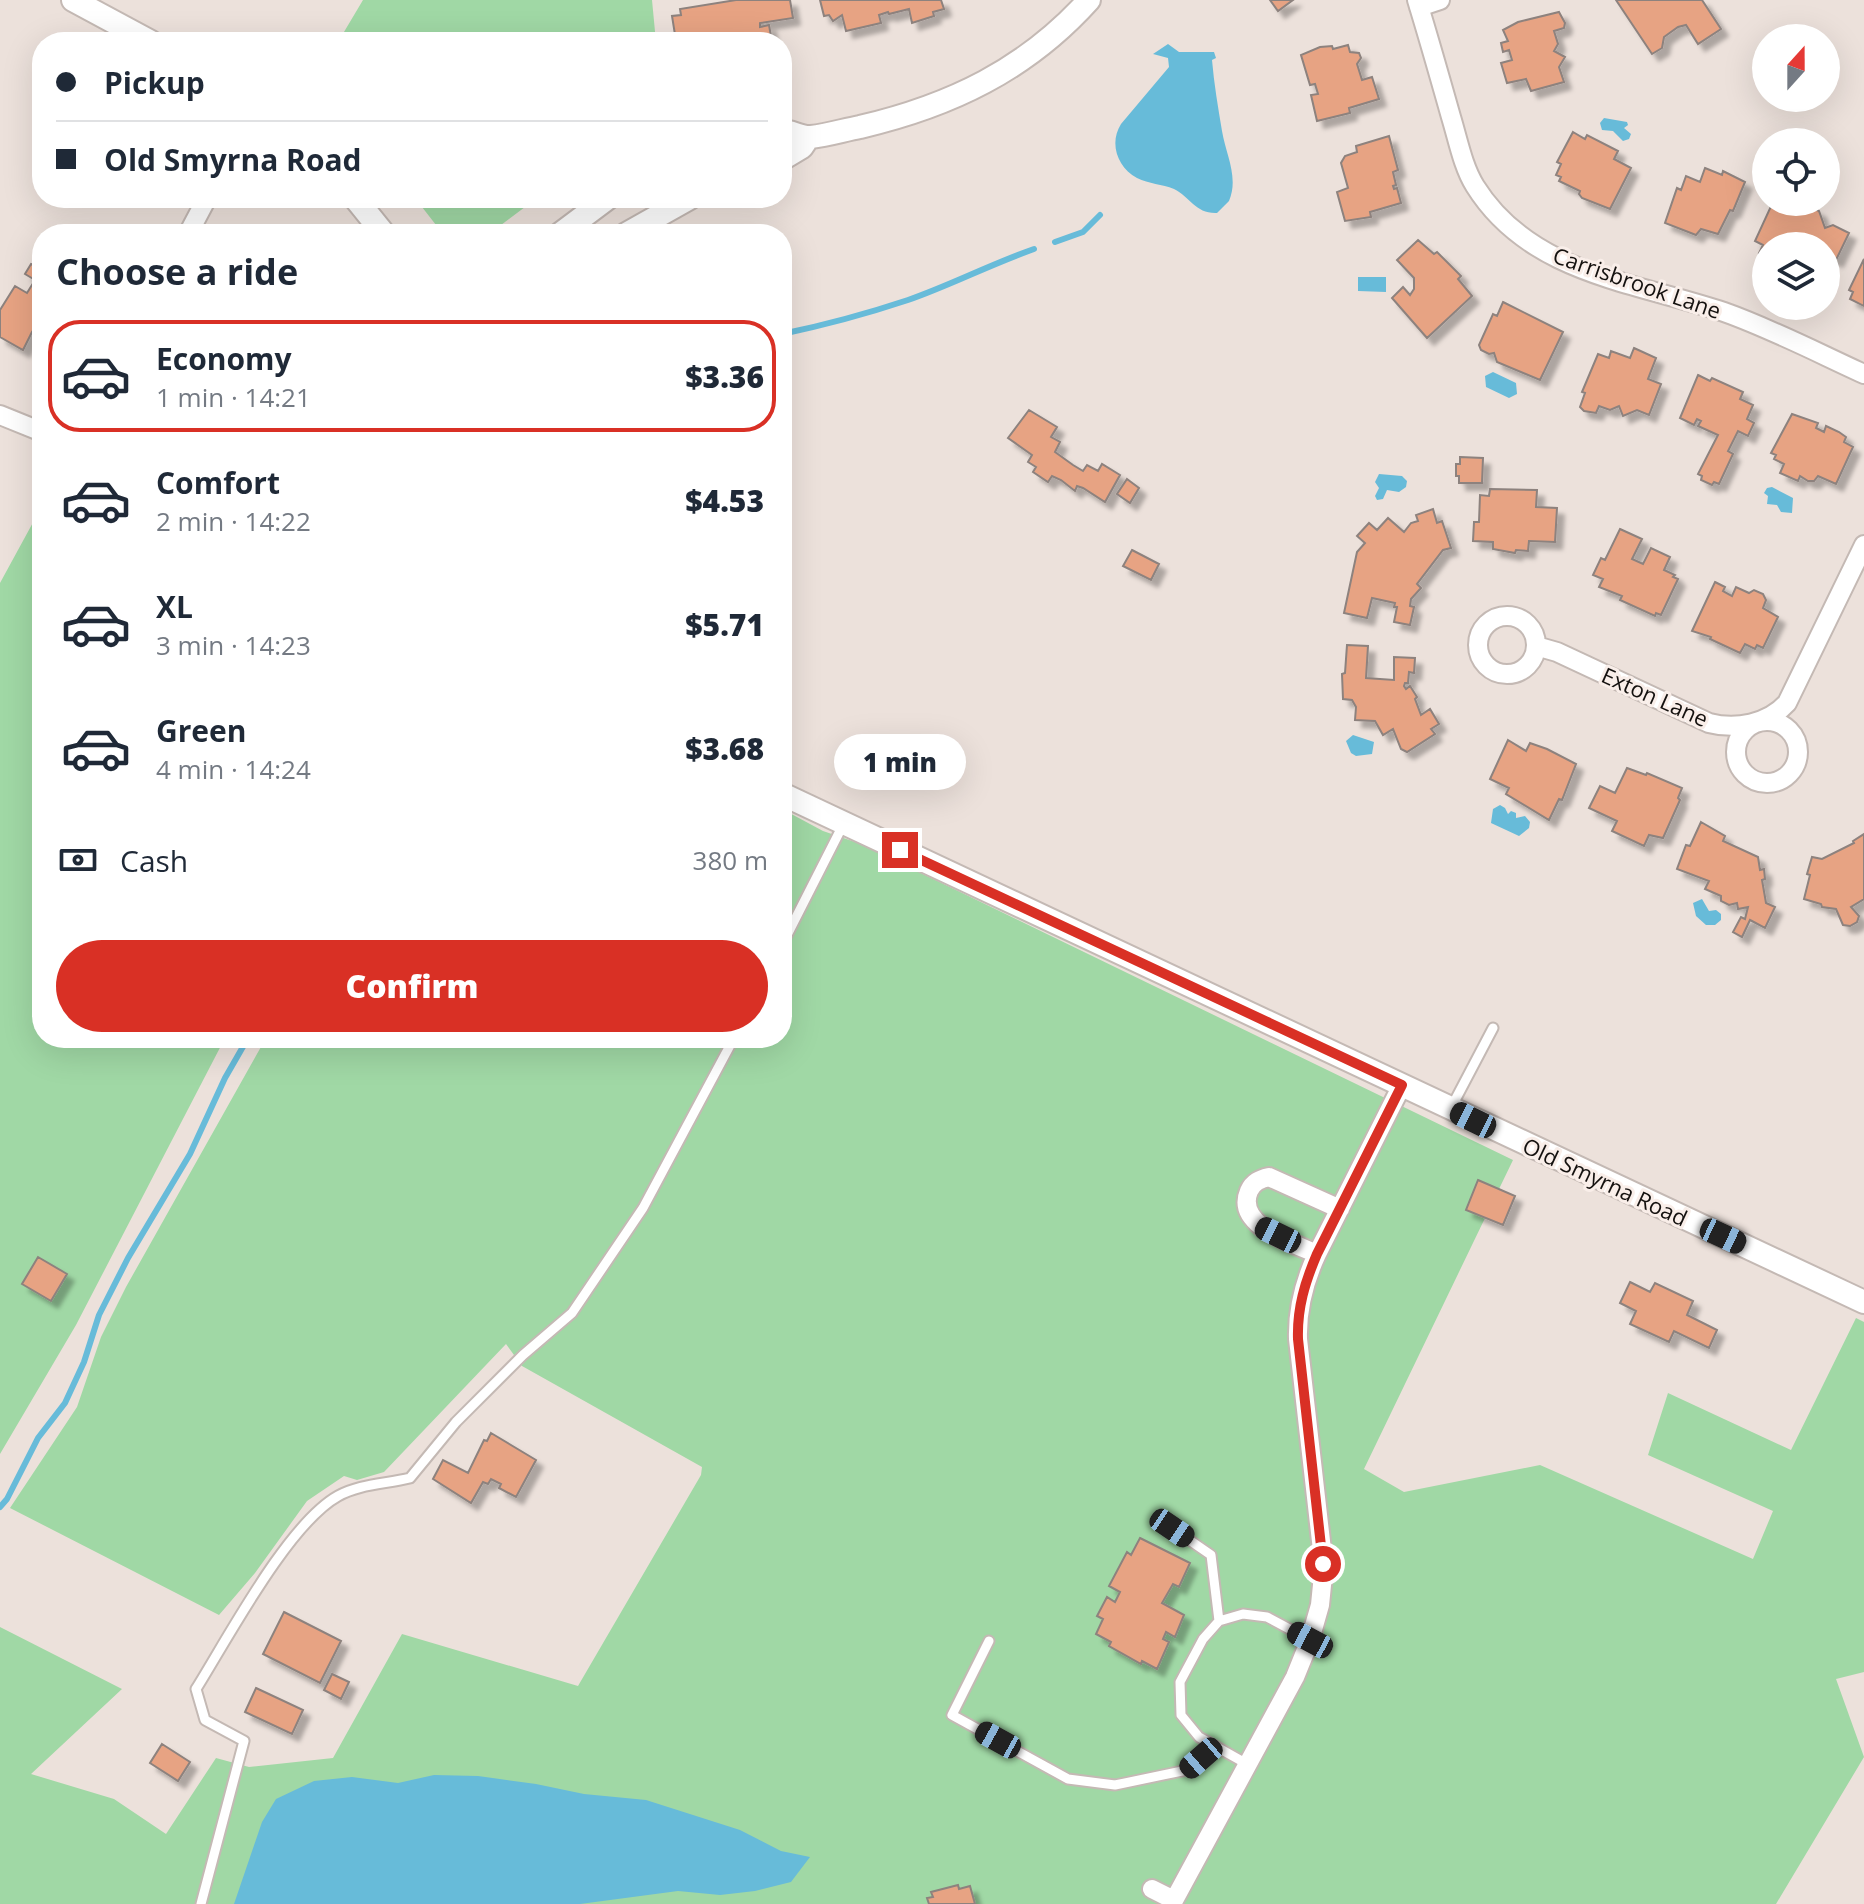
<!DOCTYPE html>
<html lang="en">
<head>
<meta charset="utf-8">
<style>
	body { margin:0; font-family:"Open Sans",sans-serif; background:#f2f2f3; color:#1f2937; height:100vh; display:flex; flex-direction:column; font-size:30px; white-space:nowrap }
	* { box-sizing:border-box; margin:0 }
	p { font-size:26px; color:#747a83 }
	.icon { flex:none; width:44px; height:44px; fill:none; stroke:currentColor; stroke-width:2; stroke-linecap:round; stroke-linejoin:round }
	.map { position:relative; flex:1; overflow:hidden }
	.side { position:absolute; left:32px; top:224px; width:760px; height:824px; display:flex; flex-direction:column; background:#fff; border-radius:32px; box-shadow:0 8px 32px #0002 }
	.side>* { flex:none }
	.top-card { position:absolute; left:32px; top:32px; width:760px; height:176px; border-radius:32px; box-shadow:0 8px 32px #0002; display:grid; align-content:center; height:176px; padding:0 24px; background:#fff }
	.needle { width:52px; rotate:21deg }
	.tools { position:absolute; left:1752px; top:24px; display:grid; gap:16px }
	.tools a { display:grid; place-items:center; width:88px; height:88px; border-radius:50%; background:#fff; box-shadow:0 8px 32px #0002; font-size:40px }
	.end { position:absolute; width:36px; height:36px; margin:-18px; border:10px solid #d93025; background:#fff; box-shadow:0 0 0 4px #fff }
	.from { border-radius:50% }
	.bubble { position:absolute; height:56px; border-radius:28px; background:#fff; box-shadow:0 8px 32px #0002; font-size:26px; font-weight:800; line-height:56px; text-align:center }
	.car { position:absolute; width:24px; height:48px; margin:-24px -12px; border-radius:10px; box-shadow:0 0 6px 2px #0007; background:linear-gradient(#222 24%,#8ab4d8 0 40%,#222 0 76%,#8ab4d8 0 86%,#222 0) }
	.top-card b { display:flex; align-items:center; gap:28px; height:76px; font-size:30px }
	.top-card b+b { border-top:2px solid #e0e1e3 }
	.top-card i { width:20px; height:20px; background:#1f2937 }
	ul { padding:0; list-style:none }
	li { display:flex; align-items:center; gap:24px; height:112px; margin:0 16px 12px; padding:0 8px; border:4px solid transparent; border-radius:32px }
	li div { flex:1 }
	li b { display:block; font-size:30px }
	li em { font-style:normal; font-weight:800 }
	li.on { border-color:#d93025 }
	li>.icon { width:72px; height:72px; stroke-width:1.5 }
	h2 { padding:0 24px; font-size:36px; line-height:96px }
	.pay { display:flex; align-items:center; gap:20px; height:88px; padding:0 24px; font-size:30px }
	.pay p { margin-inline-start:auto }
	.button { display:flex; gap:16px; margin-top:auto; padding:16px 24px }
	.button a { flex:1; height:92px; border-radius:48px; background:#d93025; color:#fff; font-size:32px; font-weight:800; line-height:92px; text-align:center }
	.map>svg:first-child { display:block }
	.green { fill:#a0d8a5 }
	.water { fill:#67bbd9 }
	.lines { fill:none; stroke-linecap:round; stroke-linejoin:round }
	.stream { stroke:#67bbd9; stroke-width:6 }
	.building { fill:#e7a383; stroke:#8d827e; stroke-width:2; filter:url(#shadow) }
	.service-casing { stroke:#c4b9b4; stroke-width:13 }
	.minor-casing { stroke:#c4b9b4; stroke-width:22 }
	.tertiary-casing { stroke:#c4b9b4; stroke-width:26 }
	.service { stroke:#fff; stroke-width:9 }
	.minor { stroke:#fff; stroke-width:18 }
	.tertiary { stroke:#fff; stroke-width:22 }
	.route { stroke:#d93025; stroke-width:10 }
	.labels { text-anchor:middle; stroke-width:6; stroke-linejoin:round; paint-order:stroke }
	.street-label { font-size:22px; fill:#14110f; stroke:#f9eee9 }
</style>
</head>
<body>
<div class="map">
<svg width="1864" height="1904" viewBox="0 0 1864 1904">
	<defs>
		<filter id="shadow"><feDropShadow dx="7" dy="7" stdDeviation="2" flood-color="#0004"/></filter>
	</defs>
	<rect width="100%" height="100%" fill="#ece1db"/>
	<path class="green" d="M363,0h289l4,42h-318z
		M415,198h122l-48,36h-46z
		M42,506v532h183l-149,287 -76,129v-871z
		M782,809l41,22 38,13 652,316 -149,309 40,23 136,-27 213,94 20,-48 -125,-56 20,-62 123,57 65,-132 8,4v350l-28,7 28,78 -88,147h-1776v-277l122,62 -91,85 83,25 52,35 50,-76 33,9 84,-9 69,-124 176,52 123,-211 1,-8 -180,-101 -16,-22 -122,128 -27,8 -13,-4 -37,25 -52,72 -36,42 -209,-107 67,-101 24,-70 25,-50 140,-249h516z"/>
	<path class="water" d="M1168,44l11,8h35l2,6 -4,2c2,24 6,47 10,71 4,24 17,46 7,70l-12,12c-21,1 -27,-16 -43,-24 -12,-5 -25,-5 -37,-11 -20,-11 -28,-35 -16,-54l48,-57 -1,-9 -15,-4z
		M1604,118l23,4 1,3 -4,3 7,6 -2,5 -6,2 -10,-10 -11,-1 -2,-7z
		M1358,277h28v15l-28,-1z
		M1493,372l23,11 1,11 -8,4 -23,-11 -1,-11z
		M1379,474l23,2 5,5 -1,6 -7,5 -12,-2 -4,9 -6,1 -2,-4 4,-8 -4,-6z
		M1772,487l21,11 -1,15 -11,-1 -4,-7 -10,-1 1,-8 -4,-3 3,-5z
		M1353,735l21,7 -2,12 -16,2 -5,-3 -5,-12z
		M1500,805l5,3 3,6 3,-3 5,2v5l9,-2 5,6 -1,6 -10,8 -28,-13 2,-14z
		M1702,899l7,12 7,-1 5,4v6l-6,5h-9l-10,-9 -3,-13z
		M434,1775l44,1 58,8 48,10 62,6 94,30 41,21 29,6 -19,25 -36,9 -35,4 -42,-4 -98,13h-346l28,-82 14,-23 38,-18 38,-4 46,6z"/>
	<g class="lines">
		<path class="stream" d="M1055,242l28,-10 17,-17
			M782,334c43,-9 84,-20 126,-34 43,-15 83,-36 126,-51
			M0,1507l7,-8 31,-61 27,-35 19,-41 15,-47 29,-57 62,-104 35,-76 23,-40"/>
	</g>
	<path class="building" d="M736,0h54l3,18 -33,5v4l9,-2 3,17 -96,-1 -4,-25 9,-1 -1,-6z
		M820,0h121l3,9 -11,3 1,4 -22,7 -3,-14 -20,5 -1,-2 -9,3 2,8 -35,8 -4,-16 -9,6 -4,-6 -5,1z
		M1270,0h23l-15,11z
		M1616,0h86l19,29 -23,15 -12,-19 -8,2 -14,10 -2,11 -10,6z
		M1559,12l6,11 -1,5 -10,3 4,13 -4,7 11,6 -6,10 5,15 -33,9 -5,-12 -19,4 -6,-20 11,-3 -3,-10 -6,2 -2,-9 7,-2 -5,-11 15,-8z
		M1348,45l2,7 9,1 2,5 -4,6 5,16 10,-3 7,22 -30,9 1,5 -33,8 -6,-26 7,-1 -3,-10 -5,1 -9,-30 19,-8 12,-1 1,3z
		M1573,132l12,7 2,-4 31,16 -4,8 17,9 -21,41 -28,-11 -3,-4 1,-3 -21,-10 2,-4 -5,-2 5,-11 -4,-2z
		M1389,136l9,34 -5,2 3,13 -3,1 1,3 3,-1 4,15 -31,9 1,5 -26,4 -8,-29 11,-4 -7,-25 4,-7 12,-4 -1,-6z
		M1705,168l17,7 1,-4 22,11 -12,29 -3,-1 -12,24 -17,-5 -5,6 -31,-12 12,-35 4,2 5,-14 14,6z
		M1799,202l20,9 6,17 8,-3 16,8 -13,27 -9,-4 -1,2v-12h-60v11l-7,-4 4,-8 -8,-4 17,-37 21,10z
		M1418,240l16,14 3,-2 24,24 -3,3 14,17 -45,42 -35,-40 11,-11 7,8 4,-6v-11l-17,-18z
		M1864,259v47l-14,-7 3,-7 -4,-2z
		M31,264l11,6v61l-3,5 -7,-4 -9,18 -23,-13v-27l15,-24 12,7 8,-13 -10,-6z
		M1503,302l60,30 -23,48 -43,-18 -3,-9 -5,1 -8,-4 -2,-5 14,-31 4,2z
		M1634,348l22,10 -8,21 13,5 -12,31 -12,-5 -14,6 -4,-10 -9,4 -11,-4 -3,7 -12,-2 -4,-4 5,-14 -3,-1 16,-38 11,4 2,-7 19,7z
		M1698,375l12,6 2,-3 31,14 -3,7 13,6 -6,14 7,4 -6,13 -10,-5 -10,20 5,3 -14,30 -5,-2 -2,3 -11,-5 1,-4 -4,-2 20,-39 -20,-9 3,-5 -4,-2 -3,6 -14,-7z
		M1029,410l28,17 -6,10 9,5 -5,10 18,13 10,6 4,-6 11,6 4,-7 18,11 -15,27 -22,-14 -6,-2 -2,5 -14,-11 -9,-4 -4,6 -15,-10 3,-5 -8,-5 4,-7 -24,-17z
		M1792,414l26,9 -2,5 8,4 2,-6 13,6 7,5 -2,5 9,5 -17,37 -18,-8 -4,5h-6l-8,-5 -2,5 -18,-8 4,-9 -10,-5 2,-4 -5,-2z
		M1460,457l23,1 -1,25h-23v-7h-3v-12h4z
		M1127,479l12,9 -9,15 -13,-9z
		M1490,489l47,1 -1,17 21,1 -2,34 -26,-1 -1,10 -12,-1 -1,3 -22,-4v-7l-20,-1 1,-19h5l1,-27 9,1z
		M1433,509l4,14 5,-2 9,27 -8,2 -26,34 4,4 -10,11 -1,7 4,1 -4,18 -16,-3 3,-15h-3l1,-4 -23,-5 -5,20 -23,-5 13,-61 8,-9 -8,-7 12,-13 8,7 11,-12 16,14 7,-9 7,-2 -2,-6z
		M1620,529l22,10 -10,20 11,5 8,-16 19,9 -6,13 11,5 -2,2 5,2 -17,36 -5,-2 -1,3 -35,-16 2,-4 -23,-9 4,-8 -10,-4 8,-17 4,2z
		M1132,550l27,14 -8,16 -28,-14z
		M1715,582l10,5 -2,4 9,5 4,-9 13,6 5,-3 9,4 3,6 -3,8 15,9 -15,31 -6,-3 -2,4 -10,-5 -5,9 -30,-14 1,-2 -19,-6z
		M1347,645l21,1 -2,32 28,2v-23l21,1 -1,15 -5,-1 -1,11h-3l-1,3 2,3 4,-3 7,11 -2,2 6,16 9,-6 9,15 -8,5 4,5 -28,18 -6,-3 -8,-20 -10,6 -8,-14 -20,-1 1,-13 -4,-7 -9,-1 -1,-25 3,-1z
		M1508,740l18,11 4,-8 17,6 29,15 -14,36 -3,-1 -10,21 -43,-26 3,-6 -19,-9z
		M1627,768l19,7 1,-2 35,15 -4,10 2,2 -17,38 -14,-3 -5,11 -32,-15 5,-10 -28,-13 11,-22 15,7z
		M1701,822l24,14 -2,5 35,16 2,13 4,-1 1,10 -3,1 4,23 9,4 -10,21 -15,-8 -8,17 -9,-5 8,-15 4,2 3,-12 -10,2 -1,-6 -8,2 -8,-4v-5l-16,-7 4,-8 -32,-12 9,-24 4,1z
		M1864,834v65l-13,8 8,9 -2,6 -7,4 -7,-1 -7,-16 -14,-2 -1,-3 -17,-5 6,-24 -3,-1 5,-17 10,2 32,-16 -1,-2z
		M1478,1180l37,16 -12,29 -37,-15z
		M38,1257l29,17 -16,27 -29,-17z
		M1630,1282l20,10 5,-9 38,18 -6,14 30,15 -8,18 -35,-17 -5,11 -39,-18 6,-13 -16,-8z
		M491,1433l45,27 -20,37 -17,-9 2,-4 -10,-5 -3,5 -5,-2 -12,21 -38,-24 10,-19 25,13 16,-33 3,1z
		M1140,1538l50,25 -11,24 -6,-3 -11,19 22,12 -9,22 -9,-5 -3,7 6,3 -12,27 -15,-8 -1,3 -32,-18 2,-4 -15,-8 7,-15 -6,-3 10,-19 8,5 5,-10 -11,-6 18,-34 4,3z
		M284,1612l57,29 -21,42 -57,-29z
		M332,1674l17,8 -8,17 -17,-9z
		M256,1688l47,22 -11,24 -47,-22z
		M162,1744l28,18 -12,19 -28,-18z
		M958,1885l1,4 11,-3 5,18h-46l-2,-6 6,-1 -2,-5z"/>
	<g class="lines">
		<defs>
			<path id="service" d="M782,945l62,-122
				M1452,1106l41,-78
				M1172,1528l39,27 8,66
				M989,1641l-37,74 116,64 47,6 72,-15 28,-24
				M1247,1764l-48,-27 -18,-22 -1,-33 23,-43 16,-18 24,-7 24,3 43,23
				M201,1904l43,-163 -39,-21 -9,-31c32,-51 92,-165 142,-193 21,-12 48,-12 72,-18l46,-56 67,-67 49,-42 71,-105 91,-170"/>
			<path id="minor" d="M1417,0c12,39 23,78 34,117 7,23 12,50 24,69 55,88 160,96 249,126 48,17 94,41 140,62
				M1419,7l21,-7
				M188,234l19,-36
				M0,415l42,17
				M1478 645a29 29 0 1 1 58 0a29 29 0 1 1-58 0Z
				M1536,646l21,6 152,71c27,7 59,1 78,-20l77,-158
				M1736 752a31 31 0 1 1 62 0a31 31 0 1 1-62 0Z
				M1317,1254c-23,-11 -83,-28 -68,-63 4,-9 11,-12 20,-14l71,32
				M1152,1889l22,11
				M1172,1904l123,-227 15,-37 10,-35 3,-30 -1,-25 -24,-211c-1,-31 6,-57 19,-85l85,-169"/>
			<path id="tertiary" d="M73,0l78,42
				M782,131c10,0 19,7 29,6 17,-2 33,-7 49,-10 90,-21 166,-57 229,-127
				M782,159l20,-12 6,-9
				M355,198l29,36
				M560,234l48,-36
				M626,234l64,-36
				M782,794l1082,508"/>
		</defs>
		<use href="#service" class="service-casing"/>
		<use href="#minor" class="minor-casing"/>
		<use href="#tertiary" class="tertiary-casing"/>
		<use href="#service" class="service"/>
		<use href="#minor" class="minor"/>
		<use href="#tertiary" class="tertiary"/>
	</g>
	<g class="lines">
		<path class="route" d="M900,850l502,235 -85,169c-12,28 -20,54 -19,85l25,225"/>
	</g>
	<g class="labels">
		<g class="street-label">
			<text transform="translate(1637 283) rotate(19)" y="8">Carrisbrook Lane</text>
			<text transform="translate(1655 697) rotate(24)" y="8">Exton Lane</text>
			<text transform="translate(1605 1182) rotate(25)" y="8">Old Smyrna Road</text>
		</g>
	</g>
</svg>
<div class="tools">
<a><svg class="needle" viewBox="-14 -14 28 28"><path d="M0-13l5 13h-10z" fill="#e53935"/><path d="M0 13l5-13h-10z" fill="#747a83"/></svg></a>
<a><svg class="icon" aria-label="locate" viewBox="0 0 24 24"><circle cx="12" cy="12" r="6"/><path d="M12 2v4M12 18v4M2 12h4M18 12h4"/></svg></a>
<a><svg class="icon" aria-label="layers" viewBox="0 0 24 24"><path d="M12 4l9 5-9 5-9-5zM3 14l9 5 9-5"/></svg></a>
</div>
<i class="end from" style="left:1323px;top:1564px"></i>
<i class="end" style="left:900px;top:850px"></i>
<div class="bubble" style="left:834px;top:734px;width:132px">1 min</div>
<i class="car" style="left:1473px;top:1120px;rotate:296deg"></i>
<i class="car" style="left:1278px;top:1235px;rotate:296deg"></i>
<i class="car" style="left:1723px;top:1236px;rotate:115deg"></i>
<i class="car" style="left:1172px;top:1528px;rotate:124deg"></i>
<i class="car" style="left:1310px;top:1640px;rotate:298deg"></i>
<i class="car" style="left:998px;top:1740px;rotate:299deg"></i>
<i class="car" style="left:1201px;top:1758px;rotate:229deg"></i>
<div class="top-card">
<b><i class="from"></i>Pickup</b>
<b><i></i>Old Smyrna Road</b>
</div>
<section class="side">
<h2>Choose a ride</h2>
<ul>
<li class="on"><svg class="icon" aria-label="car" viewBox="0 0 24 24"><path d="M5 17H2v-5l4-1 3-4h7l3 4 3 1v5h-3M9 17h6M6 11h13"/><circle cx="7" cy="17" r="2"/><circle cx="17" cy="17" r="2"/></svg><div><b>Economy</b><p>1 min · 14:21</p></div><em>$3.36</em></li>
<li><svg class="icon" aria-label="car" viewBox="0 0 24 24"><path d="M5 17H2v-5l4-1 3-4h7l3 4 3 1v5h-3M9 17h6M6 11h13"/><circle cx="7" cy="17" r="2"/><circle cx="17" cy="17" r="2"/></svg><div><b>Comfort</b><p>2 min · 14:22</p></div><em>$4.53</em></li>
<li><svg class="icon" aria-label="car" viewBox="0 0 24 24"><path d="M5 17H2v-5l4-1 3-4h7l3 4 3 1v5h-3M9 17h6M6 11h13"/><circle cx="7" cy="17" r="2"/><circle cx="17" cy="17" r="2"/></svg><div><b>XL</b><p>3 min · 14:23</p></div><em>$5.71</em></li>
<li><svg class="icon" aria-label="car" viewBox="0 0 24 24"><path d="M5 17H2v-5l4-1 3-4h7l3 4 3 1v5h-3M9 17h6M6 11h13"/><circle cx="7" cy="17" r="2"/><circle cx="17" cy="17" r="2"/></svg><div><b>Green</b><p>4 min · 14:24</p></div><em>$3.68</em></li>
</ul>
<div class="pay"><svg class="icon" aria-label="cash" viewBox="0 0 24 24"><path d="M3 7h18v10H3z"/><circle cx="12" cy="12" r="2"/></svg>Cash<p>380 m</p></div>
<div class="button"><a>Confirm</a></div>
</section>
</div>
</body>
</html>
